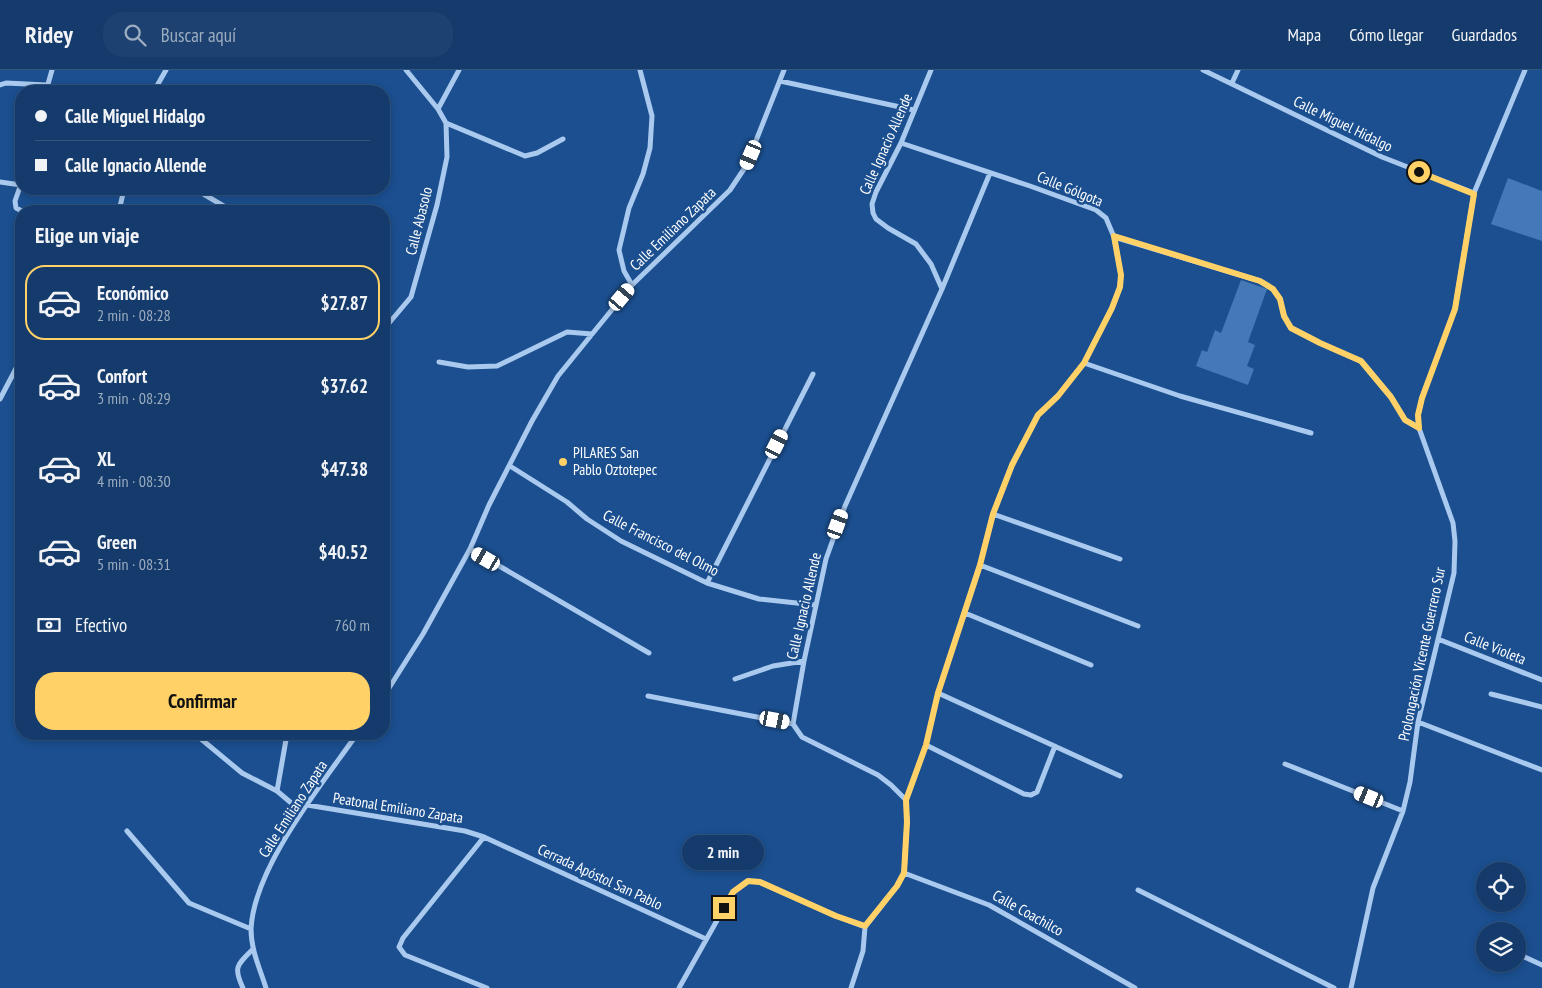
<!DOCTYPE html>
<html lang="es">
<head>
<meta charset="utf-8">
<style>
	body { margin:0; font-family:"PT Sans Narrow",sans-serif; background:#1d4271; color:#f1f3f6; height:100vh; display:flex; flex-direction:column; font-size:19px; white-space:nowrap }
	* { box-sizing:border-box; margin:0 }
	p { font-size:16px; color:#9dadc1 }
	.icon { flex:none; width:28px; height:28px; fill:none; stroke:currentColor; stroke-width:2; stroke-linecap:round; stroke-linejoin:round }
	.map { position:relative; flex:1; overflow:hidden }
	.sheet { position:absolute; left:15px; top:135px; width:375px; height:535px; display:flex; flex-direction:column; background:#143b6b; border-radius:20px; box-shadow:0 2px 8px #0003,0 0 0 1px #33557e }
	.sheet>* { flex:none }
	.top-card { position:absolute; left:15px; top:15px; width:375px; height:110px; border-radius:20px; box-shadow:0 2px 8px #0003,0 0 0 1px #33557e; display:grid; align-content:center; height:110px; padding:0 20px; background:#143b6b }
	.controls { position:absolute; left:1476px; top:792px; display:grid; gap:10px }
	.controls a { display:grid; place-items:center; width:50px; height:50px; border-radius:50%; background:#143b6b; box-shadow:0 2px 8px #0003,0 0 0 1px #33557e; font-size:25px }
	.end { position:absolute; width:22px; height:22px; margin:-11px; border:6px solid #ffd166; background:#111; box-shadow:0 0 0 2px #111 }
	.from { border-radius:50% }
	.bubble { position:absolute; height:35px; border-radius:18px; background:#143b6b; box-shadow:0 2px 8px #0003,0 0 0 1px #33557e; font-size:16px; font-weight:700; line-height:35px; text-align:center }
	.car { position:absolute; width:15px; height:30px; margin:-15px -8px; border-radius:6px; box-shadow:0 0 4px 1px #0007; background:linear-gradient(#fff 24%,#345 0 40%,#fff 0 76%,#345 0 86%,#fff 0) }
	.top-card b { display:flex; align-items:center; gap:18px; height:48px; font-size:19px }
	.top-card b+b { border-top:1px solid #33557e }
	.top-card i { width:12px; height:12px; background:#f1f3f6 }
	ul { padding:0; list-style:none }
	li { display:flex; align-items:center; gap:15px; height:75px; margin:0 10px 8px; padding:0 10px; border:2px solid transparent; border-radius:20px }
	li div { flex:1 }
	li b { display:block; font-size:19px }
	li em { font-style:normal; font-weight:700 }
	li.selected { border-color:#ffd166 }
	li>.icon { width:45px; height:45px; stroke-width:1.5 }
	h2 { padding:0 20px; font-size:22px; line-height:60px }
	.pay { display:flex; align-items:center; gap:12px; height:55px; padding:0 20px; font-size:19px }
	.pay p { margin-inline-start:auto }
	.button { display:flex; gap:10px; margin-top:auto; padding:10px 20px }
	.button a { flex:1; height:58px; border-radius:20px; background:#ffd166; color:#111; font-size:20px; font-weight:700; line-height:58px; text-align:center }
	header { display:flex; align-items:center; gap:30px; box-sizing:border-box; height:70px; padding:0 25px; background:#143b6b; border-bottom:1px solid #33557e }
	header strong { font-size:24px }
	nav { display:flex; gap:28px; margin-inline-start:auto; font-size:18px }
	.search { width:350px; height:45px; background:#1d4271; display:flex; align-items:center; gap:12px; box-sizing:border-box; padding:0 18px; border-radius:20px; color:#9dadc1; font-size:19px }
	.map>svg:first-child { display:block }
	.building { fill:#4478b7 }
	.lines { fill:none; stroke-linecap:round; stroke-linejoin:round }
	.minor { stroke:#a9c9ee; stroke-width:5 }
	.route { stroke:#ffd166; stroke-width:6 }
	.poi-dot { fill:#ffd166; stroke:#1b4f8f; stroke-width:2 }
	.labels { text-anchor:middle; stroke-width:5; stroke-linejoin:round; paint-order:stroke }
	.street-label { font-size:15px; fill:#fff; stroke:#1b4f8f }
	.poi-label { font-size:15px; fill:#fff; stroke:#1b4f8f; text-anchor:start }
</style>
</head>
<body>
<header>
<strong>Ridey</strong>
<div class="search"><svg class="icon" aria-label="search" viewBox="0 0 24 24"><circle cx="10" cy="10" r="6"/><path d="M15 15l6 6"/></svg>Buscar aquí</div>
<nav><a>Mapa</a><a>Cómo llegar</a><a>Guardados</a></nav>
</header>
<div class="map">
<svg width="1542" height="918" viewBox="0 0 1542 918">
	<rect width="100%" height="100%" fill="#1b4f8f"/>
	<path class="building" d="M1508,108l34,13v50l-51,-17z
		M1241,210l26,9 -19,53 7,3 -8,21 7,3 -6,16 -52,-19 6,-16 5,2 8,-22 6,3z"/>
	<g class="lines">
		<path class="minor" d="M931,0l-30,73 -25,49 -4,12 1,9 3,6 12,9 28,16 15,20 11,25
			M1203,0l179,87 92,36
			M780,11l134,29
			M1232,13l6,-13
			M0,15l6,-2 41,2
			M46,21l6,-21
			M154,21l12,-21
			M438,39l21,-39
			M446,53l79,33 12,-3 26,-14
			M901,73l129,43 66,24 10,8 8,19 146,44 13,8 7,10 4,17 7,12 29,15 41,18 30,36 14,23 14,8
			M0,112l21,3
			M21,114l-6,17 1,7 6,3
			M195,119l37,22
			M119,141l5,-22
			M632,215l-8,-14 -5,-21 10,-42 14,-34 7,-26 2,-32 -12,-46
			M384,259l27,-32 26,-92 10,-48 -1,-34 -8,-14 -32,-39
			M439,292l29,5 29,-1 70,-34 25,2
			M1084,293l96,33 131,37
			M0,329l21,-40
			M510,396l57,36 20,17 34,22 86,42 52,16 56,6
			M993,444l127,45
			M470,479l179,104
			M980,495l158,61
			M707,513l106,-209
			M965,543l126,52
			M1438,569l104,41
			M735,609l38,-13 31,-5
			M938,623l182,83
			M1491,624l51,13
			M384,626l39,-62 47,-85 19,-44 43,-84 26,-45 74,-91 98,-95 16,-24 38,-96
			M648,626l145,28
			M1418,652l124,48
			M195,664l47,39 35,18 25,21
			M926,675l98,49 7,1 6,-3 18,-46
			M1285,694l118,47
			M277,721l10,-57
			M906,730l-15,-15 -13,-10 -76,-38 -9,-13 11,-63 22,-102 19,-53 97,-217 48,-116
			M307,735l158,26 19,6 222,102
			M127,761l62,72 62,26
			M484,767l-81,101 -4,9 6,8 82,33
			M904,803l85,32 146,83
			M1138,820l196,98
			M1518,884l24,11
			M243,918c-10,-21 -6,-23 10,-39
			M266,918c-6,-19 -15,-38 -15,-59 3,-62 71,-145 106,-195
			M679,918l54,-96 15,-11 11,1 77,34 29,11
			M851,918l12,-37 2,-24 32,-41 7,-13 3,-51 -1,-22 20,-55 12,-52 42,-128 13,-51 19,-49 26,-50 20,-19 26,-33 28,-55 8,-21 1,-12 -7,-38
			M1351,918l22,-100 30,-77 7,-29 8,-60 36,-149 1,-32 -2,-18 -34,-95 -1,-13 4,-17 33,-89 19,-116 51,-123"/>
	</g>
	<g class="lines">
		<path class="route" d="M724,838l9,-16 15,-11 12,1 76,34 29,10 32,-40 7,-13 3,-51 -1,-22 20,-55 12,-52 42,-128 13,-51 19,-49 26,-50 20,-19 26,-33 28,-55 8,-21 1,-12 -7,-39 146,45 13,8 7,10 4,17 7,12 29,15 41,18 30,36 14,23 14,8 -1,-13 4,-17 33,-89 19,-115 -55,-22"/>
	</g>
	<circle class="poi-dot" cx="563" cy="392" r="5"/>
	<g class="labels">
		<g class="street-label">
			<text transform="translate(1343 54) rotate(26)" y="5">Calle Miguel Hidalgo</text>
			<text transform="translate(886 74) rotate(-66)" y="5">Calle Ignacio Allende</text>
			<text transform="translate(1070 119) rotate(22)" y="5">Calle Gólgota</text>
			<text transform="translate(419 151) rotate(-76)" y="5">Calle Abasolo</text>
			<text transform="translate(673 159) rotate(-44)" y="5">Calle Emiliano Zapata</text>
			<text transform="translate(661 473) rotate(27)" y="5">Calle Francisco del Olmo</text>
			<text transform="translate(804 536) rotate(-77)" y="5">Calle Ignacio Allende</text>
			<text transform="translate(1495 578) rotate(22)" y="5">Calle Violeta</text>
			<text transform="translate(1422 584) rotate(-78)" y="5">Prolongación Vicente Guerrero Sur</text>
			<text transform="translate(398 738) rotate(9)" y="5">Peatonal Emiliano Zapata</text>
			<text transform="translate(293 739) rotate(-57)" y="5">Calle Emiliano Zapata</text>
			<text transform="translate(600 807) rotate(25)" y="5">Cerrada Apóstol San Pablo</text>
			<text transform="translate(1028 843) rotate(29)" y="5">Calle Coachilco</text>
		</g>
		<g class="poi-label">
			<text x="573" y="388">PILARES San<tspan x="573" dy="17">Pablo Oztotepec</tspan></text>
		</g>
	</g>
</svg>
<div class="controls">
<a><svg class="icon" aria-label="locate" viewBox="0 0 24 24"><circle cx="12" cy="12" r="6"/><path d="M12 2v4M12 18v4M2 12h4M18 12h4"/></svg></a>
<a><svg class="icon" aria-label="layers" viewBox="0 0 24 24"><path d="M12 4l9 5-9 5-9-5zM3 14l9 5 9-5"/></svg></a>
</div>
<i class="end from" style="left:1419px;top:102px"></i>
<i class="end" style="left:724px;top:838px"></i>
<div class="bubble" style="left:682px;top:765px;width:82px">2 min</div>
<i class="car" style="left:751px;top:85px;rotate:203deg"></i>
<i class="car" style="left:622px;top:227px;rotate:40deg"></i>
<i class="car" style="left:777px;top:374px;rotate:27deg"></i>
<i class="car" style="left:838px;top:454px;rotate:20deg"></i>
<i class="car" style="left:486px;top:489px;rotate:300deg"></i>
<i class="car" style="left:775px;top:650px;rotate:101deg"></i>
<i class="car" style="left:1369px;top:727px;rotate:292deg"></i>
<div class="top-card">
<b><i class="from"></i>Calle Miguel Hidalgo</b>
<b><i></i>Calle Ignacio Allende</b>
</div>
<section class="sheet">
<h2>Elige un viaje</h2>
<ul>
<li class="selected"><svg class="icon" aria-label="car" viewBox="0 0 24 24"><path d="M5 17H2v-5l4-1 3-4h7l3 4 3 1v5h-3M9 17h6M6 11h13"/><circle cx="7" cy="17" r="2"/><circle cx="17" cy="17" r="2"/></svg><div><b>Económico</b><p>2 min · 08:28</p></div><em>$27.87</em></li>
<li><svg class="icon" aria-label="car" viewBox="0 0 24 24"><path d="M5 17H2v-5l4-1 3-4h7l3 4 3 1v5h-3M9 17h6M6 11h13"/><circle cx="7" cy="17" r="2"/><circle cx="17" cy="17" r="2"/></svg><div><b>Confort</b><p>3 min · 08:29</p></div><em>$37.62</em></li>
<li><svg class="icon" aria-label="car" viewBox="0 0 24 24"><path d="M5 17H2v-5l4-1 3-4h7l3 4 3 1v5h-3M9 17h6M6 11h13"/><circle cx="7" cy="17" r="2"/><circle cx="17" cy="17" r="2"/></svg><div><b>XL</b><p>4 min · 08:30</p></div><em>$47.38</em></li>
<li><svg class="icon" aria-label="car" viewBox="0 0 24 24"><path d="M5 17H2v-5l4-1 3-4h7l3 4 3 1v5h-3M9 17h6M6 11h13"/><circle cx="7" cy="17" r="2"/><circle cx="17" cy="17" r="2"/></svg><div><b>Green</b><p>5 min · 08:31</p></div><em>$40.52</em></li>
</ul>
<div class="pay"><svg class="icon" aria-label="cash" viewBox="0 0 24 24"><path d="M3 7h18v10H3z"/><circle cx="12" cy="12" r="2"/></svg>Efectivo<p>760 m</p></div>
<div class="button"><a>Confirmar</a></div>
</section>
</div>
</body>
</html>
